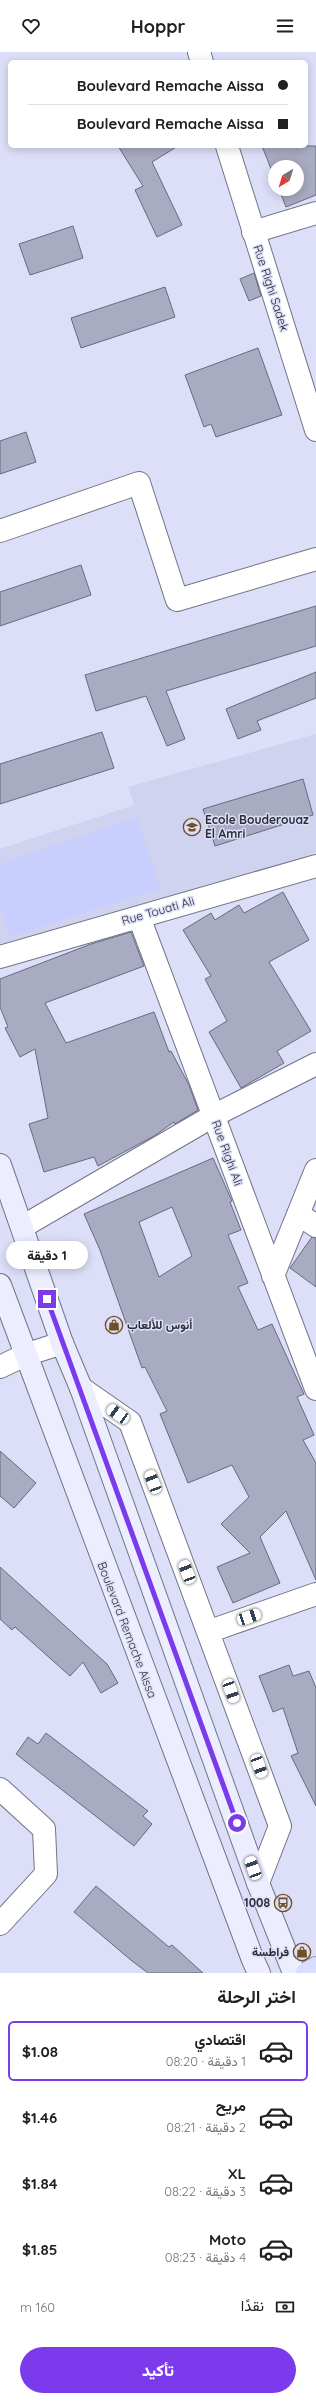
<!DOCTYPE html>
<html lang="ar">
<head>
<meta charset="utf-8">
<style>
	body { margin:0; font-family:Quicksand,Vazirmatn,sans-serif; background:#f2f2f2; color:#202124; direction:rtl; height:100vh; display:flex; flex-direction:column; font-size:15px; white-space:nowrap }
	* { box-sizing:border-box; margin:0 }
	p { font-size:13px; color:#757577 }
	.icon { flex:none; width:22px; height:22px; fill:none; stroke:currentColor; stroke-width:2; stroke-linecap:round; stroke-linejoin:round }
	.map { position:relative; height:1921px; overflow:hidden; direction:ltr }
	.details { display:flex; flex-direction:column; background:#fff; flex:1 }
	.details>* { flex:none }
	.banner { position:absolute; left:8px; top:8px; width:300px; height:88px; border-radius:6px; box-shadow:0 2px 10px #0003; direction:rtl; display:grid; align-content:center; height:88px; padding:0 20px; background:#fff }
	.needle { width:26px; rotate:218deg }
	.controls { position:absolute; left:268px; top:108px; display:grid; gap:8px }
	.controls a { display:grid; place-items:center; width:36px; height:36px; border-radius:50%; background:#fff; box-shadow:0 2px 10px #0003; font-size:20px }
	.end { position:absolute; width:18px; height:18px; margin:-9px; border:5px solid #7c3aed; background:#fff; box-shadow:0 0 0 2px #fff }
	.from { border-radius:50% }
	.bubble { position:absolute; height:28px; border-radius:14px; background:#fff; box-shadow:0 2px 10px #0003; font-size:13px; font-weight:800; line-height:28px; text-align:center; direction:rtl }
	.car { position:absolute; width:12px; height:24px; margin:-12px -6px; border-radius:5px; box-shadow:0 0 3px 1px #0007; background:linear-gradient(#fff 24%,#345 0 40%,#fff 0 76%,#345 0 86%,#fff 0) }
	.banner b { display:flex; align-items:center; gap:14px; height:38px; font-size:15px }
	.banner b+b { border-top:1px solid #e0e0e0 }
	.banner i { width:10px; height:10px; background:#202124 }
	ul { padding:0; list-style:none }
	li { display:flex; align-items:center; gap:12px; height:60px; margin:0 8px 6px; padding:0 12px; border:2px solid transparent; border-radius:6px }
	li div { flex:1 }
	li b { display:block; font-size:15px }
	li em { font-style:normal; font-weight:800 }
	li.current { border-color:#7c3aed }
	li>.icon { width:36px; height:36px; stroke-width:1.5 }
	h2 { padding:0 20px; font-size:18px; line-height:48px }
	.pay { display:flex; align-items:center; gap:10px; height:44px; padding:0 20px; font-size:15px }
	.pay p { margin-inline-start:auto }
	.primary-button { display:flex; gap:8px; margin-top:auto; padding:8px 20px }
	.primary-button a { flex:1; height:46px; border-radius:24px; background:#7c3aed; color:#fff; font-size:16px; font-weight:800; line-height:46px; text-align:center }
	header { display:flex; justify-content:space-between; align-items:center; height:52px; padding:0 20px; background:#fff; font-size:18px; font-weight:800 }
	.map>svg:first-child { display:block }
	.built { fill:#cfd3f0 }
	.green { fill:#c8cefd }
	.building { fill:#a8abc1; stroke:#686b7f; fill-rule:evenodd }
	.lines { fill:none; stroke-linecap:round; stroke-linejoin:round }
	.minor-casing { stroke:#717488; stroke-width:24 }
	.tertiary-casing { stroke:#717488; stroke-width:24 }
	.secondary-casing { stroke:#717488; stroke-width:24 }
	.primary-casing { stroke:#8b90b8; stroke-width:24 }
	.minor { stroke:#fff; stroke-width:22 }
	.tertiary { stroke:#fff; stroke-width:22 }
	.secondary { stroke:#eceeff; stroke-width:22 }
	.primary { stroke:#d9ddfe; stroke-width:22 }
	.route { stroke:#7c3aed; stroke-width:5 }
	.labels { text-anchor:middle; stroke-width:3; stroke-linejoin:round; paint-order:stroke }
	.street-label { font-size:12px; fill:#2b2c35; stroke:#dcdff7 }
	.poi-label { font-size:12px; font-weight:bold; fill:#2b2c35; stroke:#dcdff7; text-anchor:start }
</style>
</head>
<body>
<header><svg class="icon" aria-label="menu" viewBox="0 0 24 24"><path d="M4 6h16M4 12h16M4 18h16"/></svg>Hoppr<svg class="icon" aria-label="heart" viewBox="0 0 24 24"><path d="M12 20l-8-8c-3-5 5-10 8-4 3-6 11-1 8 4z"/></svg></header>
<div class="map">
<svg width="316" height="1921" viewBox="0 0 316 1921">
	<rect width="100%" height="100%" fill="#dcdff7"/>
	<path class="built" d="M316,682v119l-316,95v-99l134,-44 -6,-18z"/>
	<path class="green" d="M137,766l23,70 -149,49 -11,-30v-43z"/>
	<path class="building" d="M118,94h60l-26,16 30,63 -25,12 -22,-47 8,-4z
		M262,94h54v49l-30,12 -7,-18h18v-22h-22v12z
		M73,174l10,32 -53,17 -11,-31z
		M254,221l7,23 -12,5 -9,-22z
		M165,235l10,30 -94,31 -10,-30z
		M258,296l24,67 -66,22 -5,-13 -7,3 -19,-52z
		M26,380l10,30 -36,12v-33z
		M81,513l10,30 -91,31v-34z
		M316,554v40l-150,45 19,48 -18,7 -21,-50 -50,15 -11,-36z
		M316,620v26l-59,23 4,9 -23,9 -12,-30z
		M102,680l12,36 -114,36v-40z
		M303,727l10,36 -98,31 -12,-37z
		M283,840l26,48 -40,22 42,69 -34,20 7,12 -43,25 -32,-56 18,-11 -22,-42 6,-3 -28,-46 28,-17 4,7 24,-15 5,8z
		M131,880l13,34 -99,37 21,40 88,-31 15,40 2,-1 18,34 9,25 -23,14 -1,-2 -20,14 -56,30 -4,-9 -50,15 -15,-48 19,-6 -13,-69 -15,8 -15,-29 3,-1 -8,-20v-28l91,-35z
		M213,1106l19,43 -2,1 11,28 -13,5 20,48 -10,4 20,43 14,-6 15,33 17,37 -7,3 17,38 -11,5 13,23v117l-30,-69 -26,26 20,46 -47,20 -16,-36 33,-14 -29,-29 28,-27 -17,-32 -44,18 -28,-69 7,-3 -22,-44 -3,1 -42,-118 -16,-36zM172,1155l20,49 -33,21 -20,-55z
		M312,1185l4,1v49l-26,-19z
		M0,1399l36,32 -22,25 -14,-12z
		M0,1515l107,97 11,19 -17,10 -18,-31 -13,14 -55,-49 -3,3 -12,-11z
		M289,1613l4,11 16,-5 7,17v118l-25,-50 7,-3 -15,-45 -10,4 -14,-36z
		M46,1681l102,78 -5,5 9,8 -18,22 -118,-92 12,-17 10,7z
		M96,1834l73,61 3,-2 31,28h-55l-16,-12 -58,-49z"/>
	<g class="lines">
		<defs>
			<path id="minor" d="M253,180l63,-19
				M0,479l139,-48 38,117 139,-41
				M139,865l177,472
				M0,905l316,-91
				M298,1162l18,12
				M273,1224l43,-106
				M0,1315l25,-12 37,-12
				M81,1336l49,34 150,404 -22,57
				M210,1579l106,-37
				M0,1737l44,40 2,45 -46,50"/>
			<path id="tertiary" d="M199,0l3,10
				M227,94l89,284
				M22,1175l191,-111 103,-52"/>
			<path id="secondary" d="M0,1113l62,178 19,45 177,495 36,90
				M0,1233l253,675 6,13"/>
			<path id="primary" d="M307,1921l9,-5"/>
		</defs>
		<use href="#minor" class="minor-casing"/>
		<use href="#tertiary" class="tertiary-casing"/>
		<use href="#secondary" class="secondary-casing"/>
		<use href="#primary" class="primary-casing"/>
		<use href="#minor" class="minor"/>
		<use href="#tertiary" class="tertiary"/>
		<use href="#secondary" class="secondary"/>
		<use href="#primary" class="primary"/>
	</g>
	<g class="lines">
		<path class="route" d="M47,1247l190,524"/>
	</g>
	<defs>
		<symbol id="school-ring" viewBox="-11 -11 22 22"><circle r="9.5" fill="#dcdff7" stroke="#725027" stroke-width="1.5"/><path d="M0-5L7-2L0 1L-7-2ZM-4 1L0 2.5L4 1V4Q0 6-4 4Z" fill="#725027"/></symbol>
		<symbol id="shop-ring" viewBox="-11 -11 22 22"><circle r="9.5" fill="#dcdff7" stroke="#725027" stroke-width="1.5"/><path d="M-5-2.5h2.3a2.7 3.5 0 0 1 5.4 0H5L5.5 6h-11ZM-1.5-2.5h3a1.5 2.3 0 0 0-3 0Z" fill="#725027"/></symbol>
		<symbol id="bus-ring" viewBox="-11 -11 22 22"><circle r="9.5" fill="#dcdff7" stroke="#725027" stroke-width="1.5"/><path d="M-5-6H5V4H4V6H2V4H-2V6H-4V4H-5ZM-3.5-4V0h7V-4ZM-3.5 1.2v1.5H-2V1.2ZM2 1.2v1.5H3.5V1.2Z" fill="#725027"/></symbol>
	</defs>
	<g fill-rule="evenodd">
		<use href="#school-ring" x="182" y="765" width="20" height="20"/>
		<use href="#shop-ring" x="104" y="1263" width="20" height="20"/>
		<use href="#bus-ring" x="273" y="1841" width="20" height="20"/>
		<use href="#shop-ring" x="292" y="1890" width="20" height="20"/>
	</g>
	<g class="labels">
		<g class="street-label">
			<text transform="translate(271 236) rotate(72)" y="4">Rue Righi Sadek</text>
			<text transform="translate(158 859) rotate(-16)" y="4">Rue Touati Ali</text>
			<text transform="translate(227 1101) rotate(70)" y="4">Rue Righi Ali</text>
			<text transform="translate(127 1578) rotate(69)" y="4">Boulevard Remache Aissa</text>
		</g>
		<g class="poi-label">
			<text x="205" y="772">Ecole Bouderouaz<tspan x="205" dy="14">El Amri</tspan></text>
			<text x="127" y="1277">أنوس للألعاب</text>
			<text x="270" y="1855" text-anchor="end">1008</text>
			<text x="289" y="1904" text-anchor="end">فراطسة</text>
		</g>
	</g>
</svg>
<div class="controls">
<a><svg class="needle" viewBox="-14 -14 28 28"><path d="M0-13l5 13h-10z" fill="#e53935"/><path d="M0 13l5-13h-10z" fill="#757577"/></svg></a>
</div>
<i class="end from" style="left:237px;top:1771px"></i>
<i class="end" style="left:47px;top:1247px"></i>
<div class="bubble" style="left:6px;top:1189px;width:82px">1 دقيقة</div>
<i class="car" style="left:118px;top:1362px;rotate:305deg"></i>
<i class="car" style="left:153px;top:1430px;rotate:339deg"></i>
<i class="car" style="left:187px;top:1520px;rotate:339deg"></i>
<i class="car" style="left:249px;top:1565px;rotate:71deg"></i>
<i class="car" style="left:231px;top:1639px;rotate:160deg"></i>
<i class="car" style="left:259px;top:1714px;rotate:160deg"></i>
<i class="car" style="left:253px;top:1816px;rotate:340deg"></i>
<div class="banner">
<b><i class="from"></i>Boulevard Remache Aissa</b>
<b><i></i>Boulevard Remache Aissa</b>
</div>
</div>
<section class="details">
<h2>اختر الرحلة</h2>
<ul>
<li class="current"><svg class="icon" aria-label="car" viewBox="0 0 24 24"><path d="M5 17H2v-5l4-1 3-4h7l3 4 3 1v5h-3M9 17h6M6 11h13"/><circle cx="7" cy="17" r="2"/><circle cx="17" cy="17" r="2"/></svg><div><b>اقتصادي</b><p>1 دقيقة · 08:20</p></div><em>$1.08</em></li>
<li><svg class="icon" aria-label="car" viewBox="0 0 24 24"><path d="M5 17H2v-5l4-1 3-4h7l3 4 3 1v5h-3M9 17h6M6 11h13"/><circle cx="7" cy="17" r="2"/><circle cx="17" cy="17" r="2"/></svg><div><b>مريح</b><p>2 دقيقة · 08:21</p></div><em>$1.46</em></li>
<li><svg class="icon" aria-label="car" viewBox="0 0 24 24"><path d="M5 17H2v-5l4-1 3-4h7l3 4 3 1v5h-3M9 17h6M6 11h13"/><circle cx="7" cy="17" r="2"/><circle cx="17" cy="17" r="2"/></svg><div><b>XL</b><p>3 دقيقة · 08:22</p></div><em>$1.84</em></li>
<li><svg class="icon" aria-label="car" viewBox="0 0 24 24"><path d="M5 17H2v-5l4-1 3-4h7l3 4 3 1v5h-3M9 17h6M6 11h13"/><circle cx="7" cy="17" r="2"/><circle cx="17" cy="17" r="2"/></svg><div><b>Moto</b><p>4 دقيقة · 08:23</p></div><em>$1.85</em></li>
</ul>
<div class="pay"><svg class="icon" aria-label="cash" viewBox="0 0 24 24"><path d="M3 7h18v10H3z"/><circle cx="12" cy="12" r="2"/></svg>نقدًا<p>160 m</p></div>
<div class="primary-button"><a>تأكيد</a></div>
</section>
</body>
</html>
